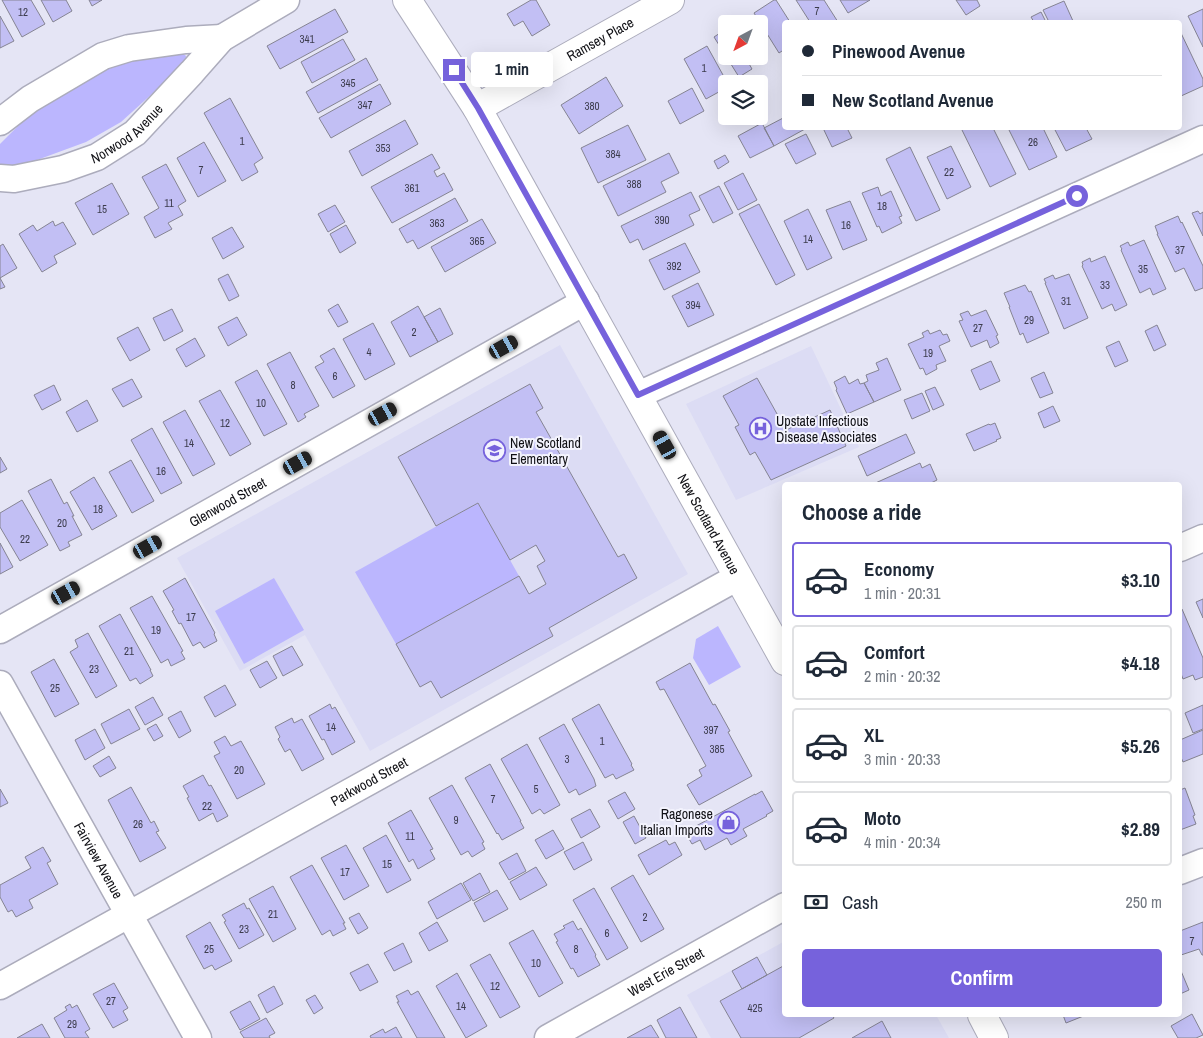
<!DOCTYPE html>
<html lang="en">
<head>
<meta charset="utf-8">
<style>
	body { margin:0; font-family:"Archivo Narrow",sans-serif; background:#f2f2f3; color:#1f2937; height:100vh; display:flex; flex-direction:column; font-size:19px; white-space:nowrap }
	* { box-sizing:border-box; margin:0 }
	p { font-size:16px; color:#747a83 }
	.icon { flex:none; width:28px; height:28px; fill:none; stroke:currentColor; stroke-width:2; stroke-linecap:round; stroke-linejoin:round }
	.map { position:relative; flex:1; overflow:hidden }
	.drawer { position:absolute; left:782px; top:482px; width:400px; height:535px; display:flex; flex-direction:column; background:#fff; border-radius:5px; box-shadow:0 5px 20px #0002 }
	.drawer>* { flex:none }
	.hud { position:absolute; left:782px; top:20px; width:400px; height:110px; border-radius:5px; box-shadow:0 5px 20px #0002; display:grid; align-content:center; height:110px; padding:0 20px; background:#fff }
	.needle { width:32px; rotate:221deg }
	.tools { position:absolute; left:718px; top:15px; display:grid; gap:10px }
	.tools a { display:grid; place-items:center; width:50px; height:50px; border-radius:5px; background:#fff; box-shadow:0 5px 20px #0002; font-size:25px }
	.end { position:absolute; width:22px; height:22px; margin:-11px; border:6px solid #7662dc; background:#fff; box-shadow:0 0 0 2px #fff }
	.from { border-radius:50% }
	.bubble { position:absolute; height:35px; border-radius:5px; background:#fff; box-shadow:0 5px 20px #0002; font-size:16px; font-weight:800; line-height:35px; text-align:center }
	.car { position:absolute; width:15px; height:30px; margin:-15px -8px; border-radius:6px; box-shadow:0 0 4px 1px #0007; background:linear-gradient(#222 24%,#8ab4d8 0 40%,#222 0 76%,#8ab4d8 0 86%,#222 0) }
	.hud b { display:flex; align-items:center; gap:18px; height:48px; font-size:19px }
	.hud b+b { border-top:1px solid #e0e1e3 }
	.hud i { width:12px; height:12px; background:#1f2937 }
	ul { padding:0; list-style:none }
	li { display:flex; align-items:center; gap:15px; height:75px; margin:0 10px 8px; padding:0 10px; border:2px solid #e0e1e3; border-radius:5px }
	li div { flex:1 }
	li b { display:block; font-size:19px }
	li em { font-style:normal; font-weight:800 }
	li.active { border-color:#7662dc }
	li>.icon { width:45px; height:45px; stroke-width:1.5 }
	h2 { padding:0 20px; font-size:22px; line-height:60px }
	.pay { display:flex; align-items:center; gap:12px; height:55px; padding:0 20px; font-size:19px }
	.pay p { margin-inline-start:auto }
	.button { display:flex; gap:10px; margin-top:auto; padding:10px 20px }
	.button a { flex:1; height:58px; border-radius:5px; background:#7662dc; color:#fff; font-size:20px; font-weight:800; line-height:58px; text-align:center }
	.map>svg:first-child { display:block }
	.built { fill:#dcdcf4 }
	.green { fill:#bbb6fe }
	.building { fill:#c2bff4; stroke:#858493 }
	.lines { fill:none; stroke-linecap:round; stroke-linejoin:round }
	.minor-casing { stroke:#acacbc; stroke-width:29 }
	.tertiary-casing { stroke:#acacbc; stroke-width:30 }
	.minor { stroke:#fff; stroke-width:26 }
	.tertiary { stroke:#fff; stroke-width:28 }
	.route { stroke:#7662dc; stroke-width:6 }
	.labels { text-anchor:middle; stroke-width:4; stroke-linejoin:round; paint-order:stroke }
	.number-label { font-size:11px; fill:#3c3c4d }
	.street-label { font-size:14px; fill:#101015; stroke:#f3f3fd }
	.poi-label { font-size:14px; fill:#101015; stroke:#f3f3fd; text-anchor:start }
</style>
</head>
<body>
<div class="map">
<svg width="1203" height="1038" viewBox="0 0 1203 1038">
	<rect width="100%" height="100%" fill="#e5e5f5"/>
	<path class="built" d="M560,345l128,229 -318,177 -65,-116 -65,36 -63,-113z
		M811,346l48,101 -123,53 -50,-96z
		M785,941v74h151l13,23h-238l-24,-43z"/>
	<path class="green" d="M179,50l7,6 -1,8 -64,58 -35,20 -68,25h-18v-23l19,-19 43,-34 53,-28z
		M478,503l41,73 -123,68 -41,-72z
		M274,578l30,52 -60,34 -29,-53z
		M718,626l23,41 -32,18 -16,-27 3,-19z"/>
	<path class="building" d="M2,0h29l14,24 -23,13z
		M41,0h25l6,11 -19,11z
		M89,0h13l-10,6z
		M531,0h5l14,25 -18,11 -9,-15 -9,5 -7,-12z
		M774,0h2l14,22h-5v27l-6,4 -25,-40z
		M796,0h28l14,22h-28z
		M840,0h30l-22,13z
		M956,0h21l3,6 -14,9z
		M1064,1l9,20 -3,1h-21l-6,-12z
		M335,9l13,23 -68,37 -13,-23z
		M1203,9v38l-15,-31z
		M1041,12l5,10h-12l-3,-5z
		M0,16l14,25 -14,7z
		M726,29v27h31l-9,6 4,7 -13,8 -25,-40z
		M1180,31l23,48v7l-22,10 -1,-2z
		M343,39l12,21 -43,23 -11,-21z
		M707,46l21,38h-2v4l-20,11 -22,-40z
		M366,58l12,22 -60,33 -12,-21z
		M606,77l17,29 -44,28 -18,-29z
		M380,84l11,20 -60,34 -12,-20z
		M692,88l12,23 -24,13 -12,-23z
		M230,98l33,60 -9,6 4,8 -16,9 -38,-68z
		M785,117v11h19l1,1 -31,17 -10,-18z
		M405,120l13,24 -56,32 -13,-25z
		M762,123l12,23 -24,12 -12,-22z
		M628,125l18,35 -48,23 -17,-35z
		M823,128h24l5,10 -20,9z
		M961,128h32l23,46 -26,13z
		M1008,128h35l14,29 -28,13z
		M1054,128h32l6,11 -26,12z
		M806,134l10,20 -20,10 -11,-20z
		M204,142l22,39 -28,16 -21,-39z
		M951,146l20,41 -24,12 -20,-42z
		M910,147l30,63 -24,11 -30,-62z
		M669,153l10,20 -18,9 5,10 -48,24 -15,-30z
		M432,154l8,14 -6,3 3,6 7,-4 9,17 -61,33 -21,-36z
		M725,155l4,7 -11,7 -4,-8z
		M166,164l20,37 -8,5 5,9 -15,8 4,6 -17,9 -11,-21 15,-9 -17,-31z
		M743,173l14,27 -19,10 -14,-27z
		M112,183l17,31 -36,21 -18,-32z
		M719,186l14,27 -20,10 -14,-27z
		M878,187l3,9 10,-5 11,25 -3,1 3,6 -20,10 -3,-7 -2,1 -15,-34z
		M691,192l9,18 -11,5 5,10 -51,25 -5,-11 -8,4 -9,-17z
		M455,198l13,23 -50,28 -5,-9 -6,3 -8,-14z
		M850,201l17,39 -24,10 -17,-40z
		M759,204l36,71 -19,10 -37,-71z
		M335,205l10,17 -17,10 -10,-18z
		M808,209l24,49 -25,12 -23,-49z
		M1198,211l2,3 3,-2v24l-11,-23z
		M1178,216l3,7 1,-1 21,44v22l-8,3 -11,-23 -9,4 -18,-38h1l-3,-8z
		M482,219l14,24 -51,29 -14,-25z
		M53,221l2,5 8,-4 13,22 -22,12 3,7 -15,9 -23,-38 14,-9 4,6z
		M346,225l10,18 -16,10 -10,-19z
		M232,227l12,20 -21,12 -11,-21z
		M1144,240l22,49 -13,6 -3,-7 -10,5 -19,-43 1,-1 -2,-3 8,-4 2,4z
		M685,243l15,29 -36,18 -15,-30z
		M3,244l14,24 -17,10 5,9 -5,2v-43z
		M1105,256l22,49 -12,6 -3,-7 -10,5 -20,-43 1,-1 -1,-3 8,-4 1,4z
		M228,274l11,22 -10,5 -11,-22z
		M1069,274l19,44 -24,11 -19,-46h1l-2,-4 9,-4 2,4z
		M698,283l16,32 -26,12 -16,-31z
		M1025,285l4,7 2,-1 18,42 -22,10 -4,-10 -3,2 -11,-28h1l-6,-14z
		M338,304l10,18 -10,5 -10,-17z
		M418,306l20,36 -28,15 -19,-35z
		M440,308l13,26 -15,8 -14,-25z
		M172,309l11,22 -19,10 -11,-23z
		M986,310l12,25 -2,1 3,7 -9,5 -3,-8 -16,7 -12,-26 4,-1 -3,-6 8,-3 3,5z
		M237,317l10,18 -19,11 -10,-19z
		M373,323l22,41 -30,16 -22,-41z
		M1157,325l9,20 -12,6 -9,-20z
		M138,327l12,23 -20,11 -13,-23z
		M928,330l2,4 10,-4 3,5 4,-1 3,7 -11,5 7,15 -10,4 1,4 -11,6 -3,-7 -3,1 -12,-25 16,-7 -2,-4z
		M195,338l10,18 -19,11 -10,-18z
		M1119,341l9,20 -13,6 -9,-20z
		M334,348l21,38 -22,12 -18,-31 9,-5 -4,-6z
		M290,352l29,54 -15,8 2,3 -8,5 -31,-58z
		M887,358l14,32 -27,12 -10,-19 4,-2 -2,-6 13,-5 -3,-7z
		M991,361l9,20 -20,9 -9,-20z
		M257,370l30,54 -23,12 -29,-54z
		M1044,372l9,21 -13,5 -9,-20z
		M845,376l4,8 9,-5 2,5 4,-1 10,19 -27,12 -11,-24 1,-1 -3,-7z
		M757,378l29,52 44,-20 16,36 -75,34 -16,-28 -5,3 -15,-28 4,-2 -16,-29z
		M132,379l10,18 -19,10 -11,-18z
		M530,384l13,24 -7,4 82,145 6,-3 13,24 -88,50 4,8 -112,62 -10,-17 -11,6 -24,-43 123,-68 10,18 17,-10 -9,-18 8,-5 -9,-16 -26,15 -32,-57 -42,23 -38,-69z
		M54,385l7,15 -19,10 -8,-15z
		M935,387l9,18 -11,5 -8,-19z
		M220,390l31,54 -21,12 -31,-55z
		M922,393l8,18 -18,8 -8,-19z
		M87,400l11,21 -21,11 -11,-20z
		M1053,406l7,15 -16,7 -6,-15z
		M185,410l30,54 -22,12 -30,-54z
		M995,423l6,15 -5,2 1,1 -23,10 -8,-17 23,-10 1,1z
		M152,428l30,55 -21,11 -30,-54z
		M906,434l9,19 -48,23 -9,-20z
		M0,457l7,12 -7,4z
		M131,460l23,41 -22,12 -23,-41z
		M920,463l2,5 8,-4 7,16 -10,5h-56z
		M94,477l23,39 -25,14 -22,-38z
		M51,479l13,25 3,-2 7,14h-2l10,19 -14,7 2,4 -10,5 -32,-60z
		M22,500l26,45 -28,16 -20,-34v-14z
		M0,543l13,24 -13,7z
		M185,578l30,55 -1,1 3,7 -13,7 -4,-6 -7,4 -12,-23 -2,1 -7,-13 2,-1 -11,-19z
		M152,596l31,55 -2,1 4,7 -14,7 -3,-7 -7,4 -31,-55z
		M1203,599v19l-7,-16z
		M1182,609l21,49v19l-8,3 -2,-5 -10,4 -3,-8v-61z
		M120,614l31,56h-1l3,6 -13,8 -4,-6 -6,3 -31,-55z
		M88,633l29,53 -21,12 -26,-46 8,-5 -3,-7z
		M292,646l11,19 -20,11 -10,-20z
		M54,659l25,45 -24,13 -24,-45z
		M267,661l10,17 -17,10 -10,-18z
		M690,663l23,42 2,-1 15,27 -2,1 24,44 -53,29 -12,-20 15,-9 -3,-6 7,-4 -42,-77 -4,1 -4,-8z
		M225,685l11,20 -21,12 -11,-20z
		M153,697l10,18 -18,10 -10,-18z
		M330,704l2,5 3,-2 20,35 -23,13 -8,-16 -2,1 -13,-24z
		M599,704l33,60 -1,1 3,5 -18,9 -3,-5 -8,4 -33,-59z
		M1203,705v24l-10,4 -8,-20z
		M129,709l11,20 -29,15 -10,-20z
		M181,711l10,20 -12,7 -11,-20z
		M292,718l2,5 8,-4 22,40 -22,12 -12,-22 -5,3 -7,-13 2,-2 -5,-10z
		M156,724l7,12 -9,5 -7,-12z
		M564,724l30,55 2,7 -17,9 -3,-6 -7,4 -30,-55z
		M95,729l10,19 -20,12 -10,-20z
		M1203,730v24l-20,8 -3,-7v-15z
		M225,736l6,10 10,-5 24,43 -28,15 -23,-43 6,-3 -6,-11z
		M527,744l33,61 -16,9 -4,-5 -8,5 -31,-55z
		M109,756l7,12 -16,9 -7,-11z
		M490,764l31,57h-1l4,7 -22,12 -4,-7 -1,1 -32,-56z
		M203,775l6,11 2,-1 17,31 -11,6 -4,-9 -14,8 -12,-23 2,-1 -6,-11z
		M452,785l32,57 -2,1 3,6 -13,8 -4,-6 -7,4 -32,-57z
		M131,787l20,36 3,-2 5,10 -3,1 10,16 -26,14 -32,-62z
		M1185,788l10,27 -2,1 3,8 -16,6v-40z
		M0,789l8,14 -8,4z
		M762,791l11,20 -7,4 1,1 -24,13 4,7 -16,9 -4,-7 -22,12 -5,-10 -8,4 -7,-12 70,-38v1z
		M625,792l10,17 -17,10 -10,-18z
		M590,809l10,18 -19,11 -10,-19z
		M411,810l22,39 -3,1 5,9 -17,10 -5,-10 -4,3 -21,-39z
		M634,816l12,22 -11,6 -12,-22z
		M553,830l11,19 -18,10 -11,-19z
		M386,835l25,45 -24,13 -24,-45z
		M666,840l3,5 6,-3 7,13 -33,20 -11,-20z
		M583,842l9,18 -18,10 -10,-18z
		M346,845l23,41 -25,14 -23,-42z
		M43,847l8,14 -4,2 11,21 -29,16 4,8 -17,9 -4,-7 -4,2 -8,-15v-12l31,-17 -6,-11z
		M517,853l9,18 -17,9 -10,-17z
		M312,865l33,58h-2l3,6 -13,7 -3,-6 -8,5 -32,-58z
		M536,867l11,18 -27,15 -10,-18z
		M480,873l10,19 -17,9 -10,-18z
		M633,875l31,54 -23,13 -30,-54z
		M461,883l10,17 -34,19 -9,-17z
		M273,886l23,43 -23,13 -24,-43z
		M594,888l34,60 -21,12 -34,-60z
		M497,890l11,19 -24,13 -10,-19z
		M244,903l3,6 2,-1 15,27 -25,14 -15,-27 2,-1 -4,-6z
		M359,913l9,15 -10,6 -9,-16z
		M573,921l5,9 3,-2 15,27 -1,1 5,9 -22,12 -5,-9 -2,1 -15,-27 2,-1 -4,-7 11,-6 -2,-2z
		M210,922l22,39 -17,9 -3,-5 -8,4 -18,-33z
		M437,922l11,19 -19,10 -10,-18z
		M1203,922v33h-1l-3,-6 -18,6 -1,-3v-21z
		M533,930l30,53 -24,14 -30,-54z
		M403,943l9,19 -18,9 -10,-18z
		M490,954l30,53 -20,11 -30,-53z
		M757,957l10,18 -25,14 -10,-18z
		M368,964l10,18 -18,9 -10,-18z
		M785,965v50h47l2,3 -35,20h-58l-21,-37z
		M1181,971l8,19 -9,4v-22z
		M457,973l30,53 -21,12 -30,-52z
		M114,983l14,25 -5,3 5,9 -15,8 -20,-34z
		M274,986l9,18 -16,9 -9,-18z
		M408,990l3,5 7,-4 27,47h-28l-20,-36h2l-3,-6z
		M315,995l8,13 -9,6 -8,-14z
		M250,1001l10,18 -20,11 -10,-18z
		M70,1004l2,4 5,-3 13,24 -5,3 4,6h-24l-11,-20 13,-8 -2,-3z
		M680,1007l17,31h-31l-9,-18z
		M1192,1014l11,21 -7,3h-18l-7,-12z
		M1063,1015h23l-20,8z
		M266,1018l9,15 -6,3 1,2h-26l-4,-6z
		M882,1021l9,17h-39z
		M42,1024l8,14h-33z
		M651,1025l8,13h-32z
		M396,1027l6,11h-31l-1,-2 13,-7 2,4z"/>
	<g class="lines">
		<defs>
			<g id="minor">
				<path d="M0,122l30,-23 73,-43 26,-8 57,-8 36,-2"/>
				<path id="s1" d="M0,178l14,1 49,-10 34,-12 38,-24 57,-61 30,-34 64,-38"/>
				<path d="M638,395l565,-256"/>
				<path d="M1180,548l23,-10"/>
				<path id="s2" d="M0,630l586,-329"/>
				<path id="s3" d="M0,684l198,354"/>
				<path d="M1180,871l23,-9"/>
				<path id="s4" d="M0,986l738,-409"/>
				<path id="s5" d="M548,1038l237,-132"/>
			</g>
			<g id="tertiary">
				<path id="s6" d="M407,0l70,108 308,553"/>
				<path id="s7" d="M477,108l193,-108"/>
				<path d="M982,1015l12,23"/>
			</g>
		</defs>
		<use href="#minor" class="minor-casing"/>
		<use href="#tertiary" class="tertiary-casing"/>
		<use href="#minor" class="minor"/>
		<use href="#tertiary" class="tertiary"/>
	</g>
	<g class="lines">
		<path class="route" d="M454,70l24,38 160,287 439,-199"/>
	</g>
	<defs>
		<symbol id="hospital-ring" viewBox="-11 -11 22 22"><circle r="9.5" fill="#f3f3fd" stroke="#7662dc" stroke-width="1.5"/><path d="M-5-5h3v3.5h4V-5h3V5h-3V1.5h-4V5h-3Z" fill="#7662dc"/></symbol>
		<symbol id="school-ring" viewBox="-11 -11 22 22"><circle r="9.5" fill="#f3f3fd" stroke="#7662dc" stroke-width="1.5"/><path d="M0-5L7-2L0 1L-7-2ZM-4 1L0 2.5L4 1V4Q0 6-4 4Z" fill="#7662dc"/></symbol>
		<symbol id="shop-ring" viewBox="-11 -11 22 22"><circle r="9.5" fill="#f3f3fd" stroke="#7662dc" stroke-width="1.5"/><path d="M-5-2.5h2.3a2.7 3.5 0 0 1 5.4 0H5L5.5 6h-11ZM-1.5-2.5h3a1.5 2.3 0 0 0-3 0Z" fill="#7662dc"/></symbol>
	</defs>
	<g fill-rule="evenodd">
		<use href="#hospital-ring" x="748" y="416" width="25" height="25"/>
		<use href="#school-ring" x="482" y="438" width="25" height="25"/>
		<use href="#shop-ring" x="716" y="810" width="25" height="25"/>
	</g>
	<g class="labels">
		<g class="number-label">
			<text x="817" y="15">7</text>
			<text x="23" y="16">12</text>
			<text x="307" y="43">341</text>
			<text x="704" y="72">1</text>
			<text x="348" y="87">345</text>
			<text x="365" y="109">347</text>
			<text x="592" y="110">380</text>
			<text x="242" y="145">1</text>
			<text x="1033" y="146">26</text>
			<text x="383" y="152">353</text>
			<text x="613" y="158">384</text>
			<text x="201" y="174">7</text>
			<text x="949" y="176">22</text>
			<text x="634" y="188">388</text>
			<text x="412" y="192">361</text>
			<text x="169" y="207">11</text>
			<text x="882" y="210">18</text>
			<text x="102" y="213">15</text>
			<text x="662" y="224">390</text>
			<text x="437" y="227">363</text>
			<text x="846" y="229">16</text>
			<text x="808" y="243">14</text>
			<text x="477" y="245">365</text>
			<text x="1180" y="254">37</text>
			<text x="674" y="270">392</text>
			<text x="1143" y="273">35</text>
			<text x="1105" y="289">33</text>
			<text x="1066" y="305">31</text>
			<text x="693" y="309">394</text>
			<text x="1029" y="324">29</text>
			<text x="978" y="332">27</text>
			<text x="414" y="336">2</text>
			<text x="369" y="356">4</text>
			<text x="928" y="357">19</text>
			<text x="335" y="380">6</text>
			<text x="293" y="389">8</text>
			<text x="261" y="407">10</text>
			<text x="225" y="427">12</text>
			<text x="189" y="447">14</text>
			<text x="161" y="475">16</text>
			<text x="98" y="513">18</text>
			<text x="62" y="527">20</text>
			<text x="25" y="543">22</text>
			<text x="191" y="621">17</text>
			<text x="156" y="634">19</text>
			<text x="129" y="655">21</text>
			<text x="94" y="673">23</text>
			<text x="55" y="692">25</text>
			<text x="331" y="731">14</text>
			<text x="711" y="734">397</text>
			<text x="602" y="745">1</text>
			<text x="717" y="753">385</text>
			<text x="567" y="763">3</text>
			<text x="239" y="774">20</text>
			<text x="536" y="793">5</text>
			<text x="493" y="803">7</text>
			<text x="207" y="810">22</text>
			<text x="456" y="824">9</text>
			<text x="138" y="828">26</text>
			<text x="410" y="840">11</text>
			<text x="387" y="868">15</text>
			<text x="345" y="876">17</text>
			<text x="273" y="918">21</text>
			<text x="645" y="921">2</text>
			<text x="244" y="933">23</text>
			<text x="607" y="937">6</text>
			<text x="1192" y="945">7</text>
			<text x="209" y="953">25</text>
			<text x="576" y="953">8</text>
			<text x="536" y="967">10</text>
			<text x="495" y="990">12</text>
			<text x="111" y="1005">27</text>
			<text x="461" y="1010">14</text>
			<text x="755" y="1012">425</text>
			<text x="72" y="1028">29</text>
		</g>
		<g class="street-label">
			<text dy="5" stroke="none"><textPath href="#s7" startOffset="141">Ramsey Place</textPath></text>
			<text dy="5" stroke="none"><textPath href="#s1" startOffset="138">Norwood Avenue</textPath></text>
			<text dy="5" stroke="none"><textPath href="#s2" startOffset="261">Glenwood Street</textPath></text>
			<text dy="5" stroke="none"><textPath href="#s6" startOffset="605">New Scotland Avenue</textPath></text>
			<text dy="5" stroke="none"><textPath href="#s4" startOffset="422">Parkwood Street</textPath></text>
			<text dy="5" stroke="none"><textPath href="#s3" startOffset="202">Fairview Avenue</textPath></text>
			<text dy="5" stroke="none"><textPath href="#s5" startOffset="135">West Erie Street</textPath></text>
		</g>
		<g class="poi-label">
			<text x="776" y="426">Upstate Infectious<tspan x="776" dy="16">Disease Associates</tspan></text>
			<text x="510" y="448">New Scotland<tspan x="510" dy="16">Elementary</tspan></text>
			<text x="713" y="819" text-anchor="end">Ragonese<tspan x="713" dy="16">Italian Imports</tspan></text>
		</g>
	</g>
</svg>
<div class="tools">
<a><svg class="needle" viewBox="-14 -14 28 28"><path d="M0-13l5 13h-10z" fill="#e53935"/><path d="M0 13l5-13h-10z" fill="#747a83"/></svg></a>
<a><svg class="icon" aria-label="layers" viewBox="0 0 24 24"><path d="M12 4l9 5-9 5-9-5zM3 14l9 5 9-5"/></svg></a>
</div>
<i class="end from" style="left:1077px;top:196px"></i>
<i class="end" style="left:454px;top:70px"></i>
<div class="bubble" style="left:471px;top:52px;width:82px">1 min</div>
<i class="car" style="left:504px;top:347px;rotate:61deg"></i>
<i class="car" style="left:383px;top:414px;rotate:61deg"></i>
<i class="car" style="left:665px;top:445px;rotate:331deg"></i>
<i class="car" style="left:298px;top:463px;rotate:61deg"></i>
<i class="car" style="left:148px;top:547px;rotate:61deg"></i>
<i class="car" style="left:66px;top:593px;rotate:61deg"></i>
<div class="hud">
<b><i class="from"></i>Pinewood Avenue</b>
<b><i></i>New Scotland Avenue</b>
</div>
<section class="drawer">
<h2>Choose a ride</h2>
<ul>
<li class="active"><svg class="icon" aria-label="car" viewBox="0 0 24 24"><path d="M5 17H2v-5l4-1 3-4h7l3 4 3 1v5h-3M9 17h6M6 11h13"/><circle cx="7" cy="17" r="2"/><circle cx="17" cy="17" r="2"/></svg><div><b>Economy</b><p>1 min · 20:31</p></div><em>$3.10</em></li>
<li><svg class="icon" aria-label="car" viewBox="0 0 24 24"><path d="M5 17H2v-5l4-1 3-4h7l3 4 3 1v5h-3M9 17h6M6 11h13"/><circle cx="7" cy="17" r="2"/><circle cx="17" cy="17" r="2"/></svg><div><b>Comfort</b><p>2 min · 20:32</p></div><em>$4.18</em></li>
<li><svg class="icon" aria-label="car" viewBox="0 0 24 24"><path d="M5 17H2v-5l4-1 3-4h7l3 4 3 1v5h-3M9 17h6M6 11h13"/><circle cx="7" cy="17" r="2"/><circle cx="17" cy="17" r="2"/></svg><div><b>XL</b><p>3 min · 20:33</p></div><em>$5.26</em></li>
<li><svg class="icon" aria-label="car" viewBox="0 0 24 24"><path d="M5 17H2v-5l4-1 3-4h7l3 4 3 1v5h-3M9 17h6M6 11h13"/><circle cx="7" cy="17" r="2"/><circle cx="17" cy="17" r="2"/></svg><div><b>Moto</b><p>4 min · 20:34</p></div><em>$2.89</em></li>
</ul>
<div class="pay"><svg class="icon" aria-label="cash" viewBox="0 0 24 24"><path d="M3 7h18v10H3z"/><circle cx="12" cy="12" r="2"/></svg>Cash<p>250 m</p></div>
<div class="button"><a>Confirm</a></div>
</section>
</div>
</body>
</html>
